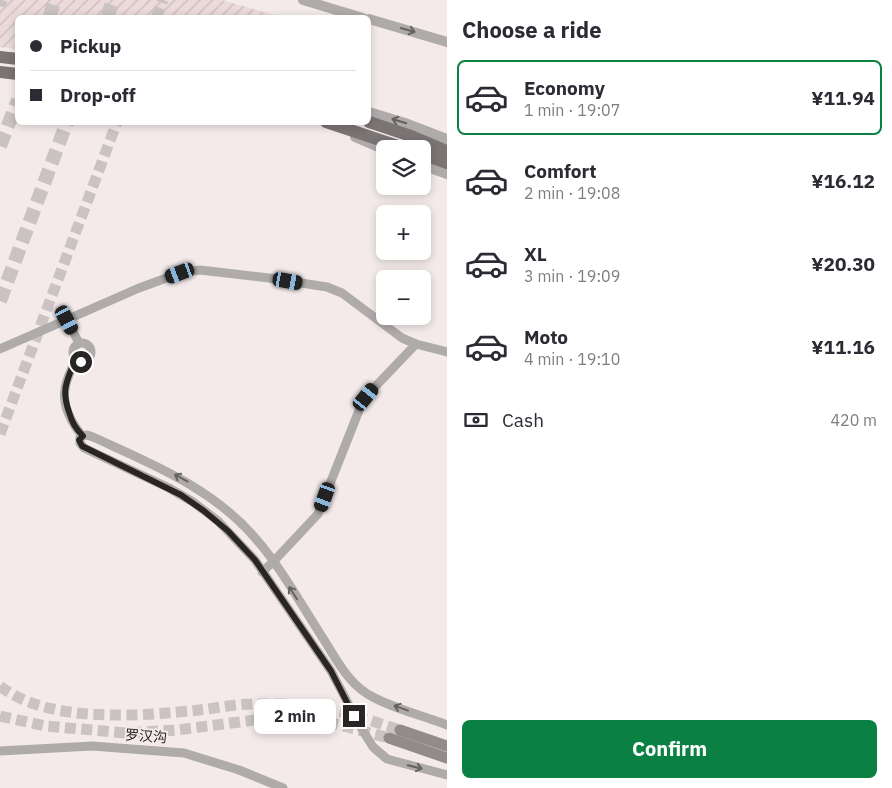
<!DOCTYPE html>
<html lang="en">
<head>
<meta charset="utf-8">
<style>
	body { margin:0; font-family:"IBM Plex Sans","Noto Sans SC",sans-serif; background:#f2f2f3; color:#2b2b33; height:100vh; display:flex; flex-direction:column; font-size:19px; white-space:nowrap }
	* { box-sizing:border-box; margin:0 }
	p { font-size:16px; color:#7c7c81 }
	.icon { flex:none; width:28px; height:28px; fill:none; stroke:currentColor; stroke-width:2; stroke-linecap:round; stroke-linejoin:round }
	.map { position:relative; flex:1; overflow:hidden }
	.side { display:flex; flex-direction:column; background:#fff; width:445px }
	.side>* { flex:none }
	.top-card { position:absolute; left:15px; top:15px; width:356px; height:110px; border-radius:8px; box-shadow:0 2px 8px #0003; display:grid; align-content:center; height:110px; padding:0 15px; background:#fff }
	.fabs { position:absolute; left:376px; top:140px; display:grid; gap:10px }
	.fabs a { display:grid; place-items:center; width:55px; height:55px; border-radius:8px; background:#fff; box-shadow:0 2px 8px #0003; font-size:25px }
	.end { position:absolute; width:22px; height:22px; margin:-11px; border:6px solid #292525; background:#fff; box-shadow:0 0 0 2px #fff }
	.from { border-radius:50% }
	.bubble { position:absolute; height:35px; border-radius:8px; background:#fff; box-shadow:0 2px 8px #0003; font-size:16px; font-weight:700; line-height:35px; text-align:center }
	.car { position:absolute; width:15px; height:30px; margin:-15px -8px; border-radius:6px; box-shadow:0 0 4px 1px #0007; background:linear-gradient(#222 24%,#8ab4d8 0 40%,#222 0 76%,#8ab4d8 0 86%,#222 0) }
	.top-card b { display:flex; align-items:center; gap:18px; height:48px; font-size:19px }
	.top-card b+b { border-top:1px solid #e1e1e2 }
	.top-card i { width:12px; height:12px; background:#2b2b33 }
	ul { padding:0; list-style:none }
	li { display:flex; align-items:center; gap:15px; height:75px; margin:0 10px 8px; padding:0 5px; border:2px solid transparent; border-radius:8px }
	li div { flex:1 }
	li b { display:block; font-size:19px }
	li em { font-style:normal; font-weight:700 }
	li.on { border-color:#0b8043 }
	li>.icon { width:45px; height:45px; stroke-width:1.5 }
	h2 { padding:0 15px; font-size:22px; line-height:60px }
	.pay { display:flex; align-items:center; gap:12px; height:55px; padding:0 15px; font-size:19px }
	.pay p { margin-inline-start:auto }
	.cta { display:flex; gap:10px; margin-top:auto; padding:10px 15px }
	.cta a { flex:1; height:58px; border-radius:8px; background:#0b8043; color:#fff; font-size:20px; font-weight:700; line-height:58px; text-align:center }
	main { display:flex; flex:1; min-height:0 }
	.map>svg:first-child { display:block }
	.industrial { fill:url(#industrial-furrows) }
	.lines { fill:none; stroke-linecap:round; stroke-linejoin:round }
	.secondary-tunnel { stroke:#cbc3c3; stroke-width:11; stroke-dasharray:11 5.5; stroke-linecap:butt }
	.trunk-tunnel { stroke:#cbc3c3; stroke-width:14; stroke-dasharray:14 7; stroke-linecap:butt }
	.minor { stroke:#afabab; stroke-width:9 }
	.tertiary { stroke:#afabab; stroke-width:10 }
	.secondary { stroke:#918b8b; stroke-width:11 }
	.primary { stroke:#7b7474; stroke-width:12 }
	.oneway { stroke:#656161 }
	.route { stroke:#292525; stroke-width:6 }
	.labels { text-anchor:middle; stroke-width:4; stroke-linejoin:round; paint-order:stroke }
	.street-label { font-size:14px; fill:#292525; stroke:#f4eaea }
</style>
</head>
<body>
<main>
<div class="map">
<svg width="447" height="788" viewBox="0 0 447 788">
	<defs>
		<pattern id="industrial-furrows" width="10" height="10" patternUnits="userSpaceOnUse" patternTransform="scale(1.25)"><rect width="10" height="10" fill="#ecdada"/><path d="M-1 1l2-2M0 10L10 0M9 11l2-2" fill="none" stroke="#cabbbb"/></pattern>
	</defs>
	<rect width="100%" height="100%" fill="#f4eaea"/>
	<path class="industrial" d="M0,0h222l59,17 -263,1 -1,31 -17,-2z"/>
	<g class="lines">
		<path class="secondary-tunnel" d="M0,6l2,-6
			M156,18l7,-18
			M0,434l117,-312
			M0,686c48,38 141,30 199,24 20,-2 41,-7 61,-6 16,0 33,0 49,2 31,3 62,15 91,24
			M0,716l46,10 80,7 51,-3 78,-10 54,-3 80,21"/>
		<path class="trunk-tunnel" d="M49,18l6,-18
			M107,18l6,-18
			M0,146l18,-46
			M0,301l67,-179"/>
		<path class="minor" d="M67,320l12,23
			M73 352a9 9 0 1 1 18 0a9 9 0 1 1-18 0Z
			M0,349l139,-61 41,-15 20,-3 69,8 58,9 15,6 60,45 14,6 31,8
			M75,360c-3,9 -9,19 -10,29 -3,16 7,36 18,47
			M262,572l11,-10 45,-48 42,-106 13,-19 43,-45
			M447,725c-23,-9 -62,-19 -81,-32 -18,-12 -29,-32 -40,-50 -23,-35 -43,-73 -70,-104 -43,-51 -104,-75 -163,-102l-6,-2 -7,2v6l4,5 85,40 24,14 25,19 37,39 76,111 29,55 13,21 14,12 60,16
			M0,751l92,-5 92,7 55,17 44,18"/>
		<path class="tertiary" d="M303,0l60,18
			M369,19l78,23
			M369,112l36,11 42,16
			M355,137l30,13
			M422,165l25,9"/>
		<path class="secondary" d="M400,730l47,16
			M389,738l58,20"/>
		<path class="primary" d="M0,57l18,2
			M0,72l18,2
			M326,122l81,27
			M369,122l42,14 36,15
			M422,154l25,9"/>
	</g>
	<defs><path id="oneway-shaft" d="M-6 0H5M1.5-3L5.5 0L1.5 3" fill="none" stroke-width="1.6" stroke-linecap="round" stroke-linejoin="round" transform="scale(1.25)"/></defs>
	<g class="oneway">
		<use href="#oneway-shaft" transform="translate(408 30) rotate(16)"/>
		<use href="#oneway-shaft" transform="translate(399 121) rotate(-163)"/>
		<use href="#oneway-shaft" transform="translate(181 478) rotate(-151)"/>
		<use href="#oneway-shaft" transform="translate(293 593) rotate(-123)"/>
		<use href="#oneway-shaft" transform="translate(401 708) rotate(-160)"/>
		<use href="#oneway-shaft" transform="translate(415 767) rotate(14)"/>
	</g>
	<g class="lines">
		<path class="route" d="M81,362l-6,-2c-8,21 -14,29 -6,52 3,10 6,16 14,24l-4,4 3,6 99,49 23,16 24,20 27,29 76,111 23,45"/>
	</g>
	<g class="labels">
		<g class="street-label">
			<text transform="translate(146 736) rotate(4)" y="5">罗汉沟</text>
		</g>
	</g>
</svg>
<div class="fabs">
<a><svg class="icon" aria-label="layers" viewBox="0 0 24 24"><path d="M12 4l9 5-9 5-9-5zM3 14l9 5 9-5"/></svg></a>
<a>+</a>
<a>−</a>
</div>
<i class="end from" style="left:81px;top:362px"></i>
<i class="end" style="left:354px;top:716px"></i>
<div class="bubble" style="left:254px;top:699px;width:82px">2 min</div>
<i class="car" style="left:180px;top:273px;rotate:250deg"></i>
<i class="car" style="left:288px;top:281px;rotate:100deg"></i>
<i class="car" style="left:67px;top:320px;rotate:152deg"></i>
<i class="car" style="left:366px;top:397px;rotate:39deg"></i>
<i class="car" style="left:325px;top:497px;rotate:200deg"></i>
<div class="top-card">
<b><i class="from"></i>Pickup</b>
<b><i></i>Drop-off</b>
</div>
</div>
<section class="side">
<h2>Choose a ride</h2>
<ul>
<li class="on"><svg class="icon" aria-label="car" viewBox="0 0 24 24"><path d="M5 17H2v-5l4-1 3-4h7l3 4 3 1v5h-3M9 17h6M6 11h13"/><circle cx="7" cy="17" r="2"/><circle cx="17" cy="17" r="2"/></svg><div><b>Economy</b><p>1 min · 19:07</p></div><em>¥11.94</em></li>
<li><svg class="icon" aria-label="car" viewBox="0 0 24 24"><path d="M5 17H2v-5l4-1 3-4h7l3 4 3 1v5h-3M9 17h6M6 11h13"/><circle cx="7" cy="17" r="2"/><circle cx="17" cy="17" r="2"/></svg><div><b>Comfort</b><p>2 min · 19:08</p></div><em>¥16.12</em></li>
<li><svg class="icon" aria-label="car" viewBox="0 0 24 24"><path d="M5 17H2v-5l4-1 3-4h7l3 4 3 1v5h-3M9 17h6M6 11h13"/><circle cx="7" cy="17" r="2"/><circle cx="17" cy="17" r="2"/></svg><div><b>XL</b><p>3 min · 19:09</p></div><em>¥20.30</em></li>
<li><svg class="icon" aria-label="car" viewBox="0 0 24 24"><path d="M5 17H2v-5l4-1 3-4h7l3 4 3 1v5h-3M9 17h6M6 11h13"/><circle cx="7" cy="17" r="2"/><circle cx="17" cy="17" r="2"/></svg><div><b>Moto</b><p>4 min · 19:10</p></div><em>¥11.16</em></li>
</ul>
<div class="pay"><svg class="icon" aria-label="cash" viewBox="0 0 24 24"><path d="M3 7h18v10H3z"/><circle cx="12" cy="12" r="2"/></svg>Cash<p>420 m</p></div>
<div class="cta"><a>Confirm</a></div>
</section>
</main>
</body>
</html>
